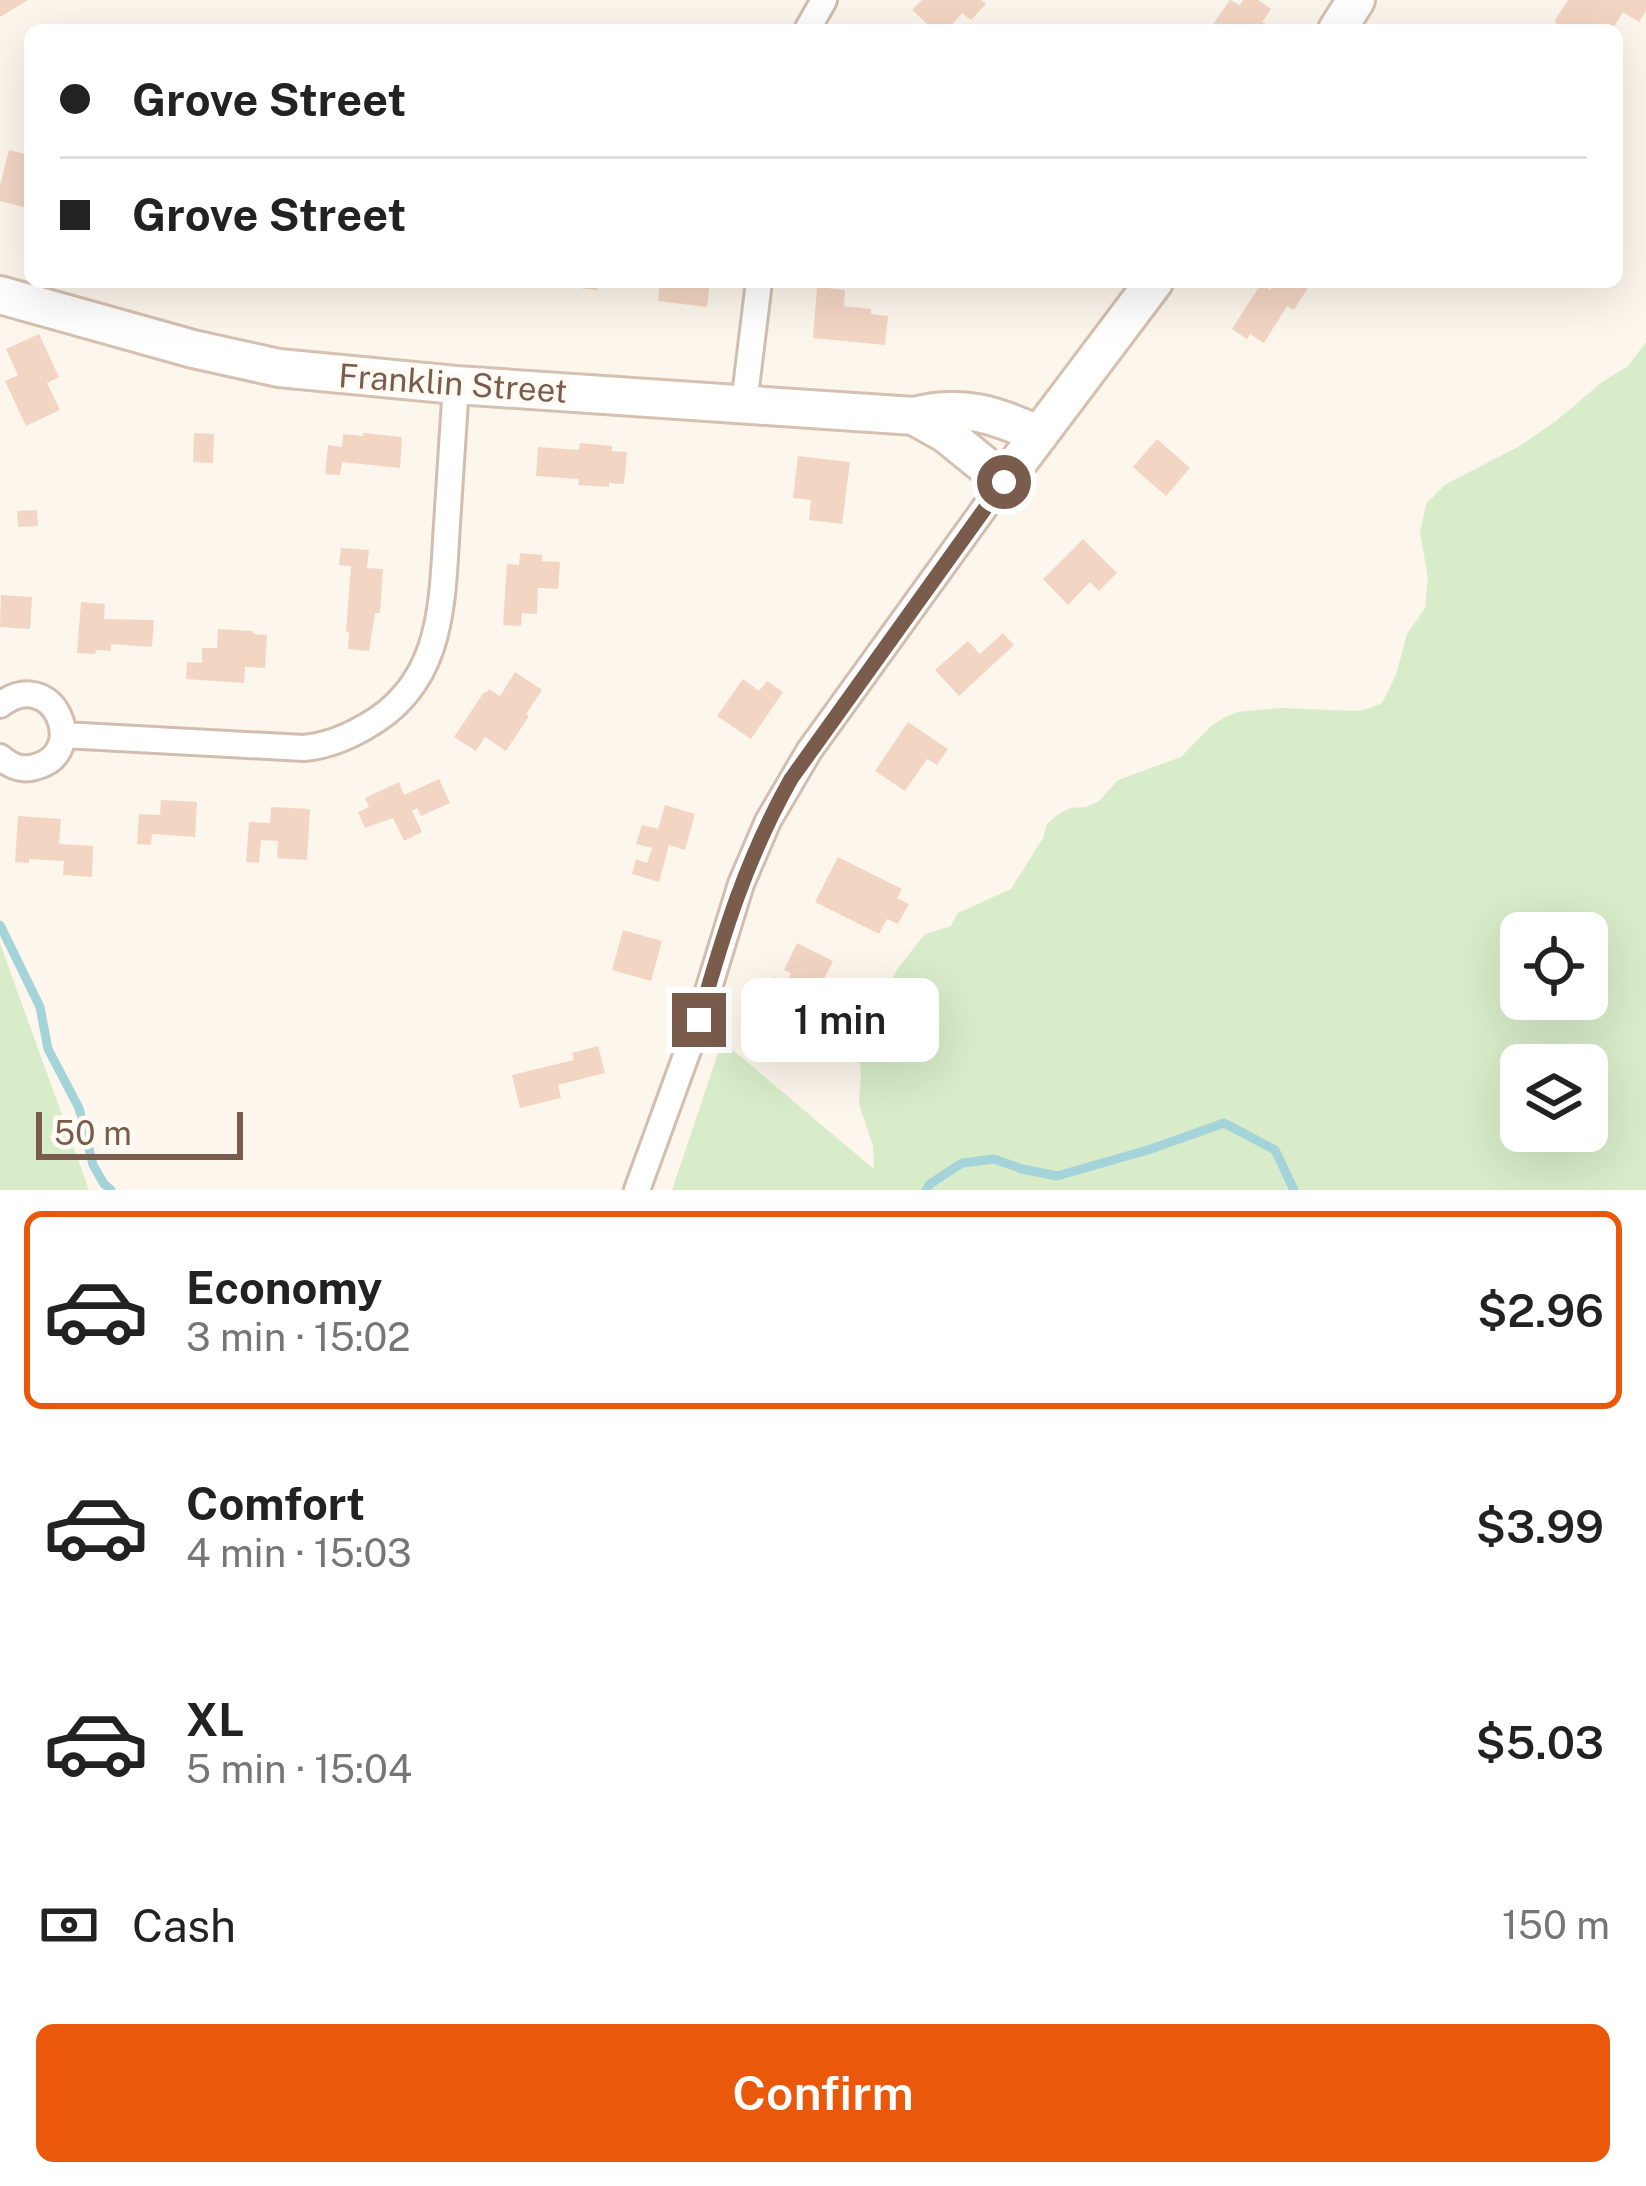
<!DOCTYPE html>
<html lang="en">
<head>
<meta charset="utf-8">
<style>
	body { margin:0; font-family:"Public Sans",sans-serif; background:#f6f6f6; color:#222; height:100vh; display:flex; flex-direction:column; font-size:45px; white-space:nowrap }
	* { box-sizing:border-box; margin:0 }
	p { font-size:39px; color:#767676 }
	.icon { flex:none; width:66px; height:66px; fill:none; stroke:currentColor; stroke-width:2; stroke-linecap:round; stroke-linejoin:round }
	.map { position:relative; height:1190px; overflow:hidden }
	.panel { display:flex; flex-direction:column; background:#fff; flex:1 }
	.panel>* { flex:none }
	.banner { position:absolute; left:24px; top:24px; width:1599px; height:264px; border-radius:18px; box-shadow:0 12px 48px #0002; display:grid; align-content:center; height:264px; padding:0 36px; background:#fff }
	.tools { position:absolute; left:1500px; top:912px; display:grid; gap:24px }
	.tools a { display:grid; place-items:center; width:108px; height:108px; border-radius:18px; background:#fff; box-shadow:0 12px 48px #0002; font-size:60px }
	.scale { position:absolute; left:36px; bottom:30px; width:207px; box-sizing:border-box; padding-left:12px; border:6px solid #7a5c4d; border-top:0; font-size:33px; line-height:42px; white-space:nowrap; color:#7a5c4d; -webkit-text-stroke:9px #fffaf3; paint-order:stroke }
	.end { position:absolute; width:54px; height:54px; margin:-27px; border:15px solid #7a5c4d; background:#fff; box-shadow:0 0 0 6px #fff }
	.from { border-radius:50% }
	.bubble { position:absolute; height:84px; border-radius:18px; background:#fff; box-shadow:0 12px 48px #0002; font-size:39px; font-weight:600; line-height:84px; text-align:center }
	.banner b { display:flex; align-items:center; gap:42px; height:114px; font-size:45px }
	.banner b+b { border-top:3px solid #e0e0e0 }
	.banner i { width:30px; height:30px; background:#222 }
	ul { padding:21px 0 0; list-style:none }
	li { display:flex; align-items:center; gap:36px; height:198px; margin:0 24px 18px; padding:0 12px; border:6px solid transparent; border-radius:18px }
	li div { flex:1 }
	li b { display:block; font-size:45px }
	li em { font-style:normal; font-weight:600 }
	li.active { border-color:#ea580c }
	li>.icon { width:108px; height:108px; stroke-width:1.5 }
	.pay { display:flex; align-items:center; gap:30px; height:132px; padding:0 36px; font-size:45px }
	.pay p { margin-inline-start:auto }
	.primary-button { display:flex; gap:24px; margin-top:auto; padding:24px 36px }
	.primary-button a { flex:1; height:138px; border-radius:18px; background:#ea580c; color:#fff; font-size:48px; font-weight:600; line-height:138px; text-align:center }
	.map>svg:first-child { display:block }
	.green { fill:#d8ecc9; fill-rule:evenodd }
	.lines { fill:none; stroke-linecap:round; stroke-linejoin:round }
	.stream { stroke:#a5d3da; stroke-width:9 }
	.building { fill:#f3d5c3 }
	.street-casing { stroke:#d1beb0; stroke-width:30 }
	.secondary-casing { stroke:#d6c0b0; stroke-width:42 }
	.street { stroke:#fff; stroke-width:24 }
	.secondary { stroke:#fff; stroke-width:36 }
	.route { stroke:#7a5c4d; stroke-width:15 }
	.labels { text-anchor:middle; stroke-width:9; stroke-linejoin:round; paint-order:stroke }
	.street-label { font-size:33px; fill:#7a5c4d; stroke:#fffaf3 }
</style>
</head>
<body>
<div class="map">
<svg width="1646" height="1190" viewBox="0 0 1646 1190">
	<rect width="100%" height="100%" fill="#fdf6ec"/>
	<path class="green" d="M1646,342v848h-974l50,-149 152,128 -1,-23 -14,-42 2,-31 -4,-43 13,-12 28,-50 27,-34 26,-8 7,-13 53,-24 32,-51 4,-14 10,-9 13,-7 16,-1 13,-6 19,-21 63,-23 31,-32 12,-7 13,-6 43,-4 75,3 13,-2 14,-6 14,-28 11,-41 18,-26 3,-30 -8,-45 6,-29 20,-20 72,-37 38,-26 46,-39 26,-16zM1521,933h66v66h-66zM1521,1065h66v66h-66z
		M0,943l9,25 80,222h-89z"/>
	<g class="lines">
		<path class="stream" d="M0,925l40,82 8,42 31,59 14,57 11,19 7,6
			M926,1190l4,-6 32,-21 32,-4 28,10 35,7 94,-27 73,-26 51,27 19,40"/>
	</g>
	<path class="building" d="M0,0h28l-28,17z
		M922,0h59l5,4 -15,16 -9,-7 -15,17h-13l-22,-20z
		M1230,0l10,5 3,-5h15l13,9 -9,13 4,2 -5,6h-52z
		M1568,0h78v11l-7,11 -16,-10 -11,18h-45l-13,-8z
		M9,150l20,5 -3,16 4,1v37l-30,-8v-16z
		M552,282h46l-1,8 -46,-5z
		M660,282h50l-3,25 -49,-6z
		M1276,282h27l6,4 -15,24 -7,-4 -23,37 -14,-9 -3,5 -15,-10 29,-45 9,6z
		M817,287l28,3 -1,16 27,3v5l17,2 -3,29 -72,-7z
		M39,334l20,43 -12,6 13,27 -34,16 -21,-45 13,-6 -12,-26z
		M194,433l20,1 -1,29 -20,-1z
		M363,433l39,4 -2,31 -58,-6 -2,13 -15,-1 3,-29 14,2 1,-13 20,2z
		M1157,439l33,29 -24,28 -33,-29z
		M580,443l32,3v5l15,1 -3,32 -15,-1v4l-31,-2 1,-6 -43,-3 2,-29 41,3z
		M798,456l52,6 -8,62 -33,-4 2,-20 -18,-2z
		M37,510l1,16 -20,1 -1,-16z
		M1083,539l34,34 -18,18 -9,-9 -22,23 -25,-26z
		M341,548l28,2 -2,18 16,1 -3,44h-5l-6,38 -21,-2 1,-17h-3l5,-66 -12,-1z
		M520,553l22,2v6l18,1 -2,27 -20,-1 -1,26 -15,-1 -1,13 -18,-1 4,-61 12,1z
		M1,595l31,2 -2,32 -30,-2z
		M81,602l24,2 -1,15 50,1 -2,27 -41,-3v7l-15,-1 -1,4 -18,-1z
		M218,629l35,2v3l14,1 -2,33 -20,-1 -1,16 -58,-4 1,-17 15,1v-15h15z
		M1003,633l11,12 -55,51 -24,-26 33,-29 12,13z
		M515,672l27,18 -16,24 3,2 -23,35 -21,-14 -9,14 -22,-14 30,-45 2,1 3,-4 11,7z
		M743,679l16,12 8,-10 16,11 -32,47 -34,-23z
		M908,722l40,27 -11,16 -10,-6 -22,32 -30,-20z
		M439,779l11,24 -29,13 -4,-8 -5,3 10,21 -18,9 -11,-23 -28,10 -7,-16 11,-5 -4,-9 34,-16 5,13z
		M161,800l36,2 -2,35 -43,-3 -1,11 -14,-1 2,-30 21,1z
		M665,805l30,9 -10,36 -16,-5 -10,37 -27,-8 4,-15 11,4 5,-15 -16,-4 6,-19 16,4z
		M271,807l39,2 -3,51 -30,-2 1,-17 -17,-1 -2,23 -13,-1 3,-40 21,1z
		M18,816l43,3 -2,25 34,2 -1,31 -29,-2 1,-14 -35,-2v4l-14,-1z
		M838,857l64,32 -5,9 12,6 -11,20 -11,-5 -8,15 -64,-32z
		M623,930l39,11 -11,40 -39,-11z
		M797,943l36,18 -15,30 -11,-6 -24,49 -31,-15 22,-42 12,6 5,-10 -7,-3z
		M598,1046l7,27 -47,12 3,13 -41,10 -8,-33 62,-15 -2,-7z"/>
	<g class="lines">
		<defs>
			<path id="street" d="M807,30l17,-30
				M744,404l15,-122
				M0,705c53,-41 91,48 35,62 -14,4 -24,-1 -35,-10
				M63,735l241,13c22,-2 42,-10 61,-21 79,-43 77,-124 82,-203 3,-46 6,-92 9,-139
				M637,1190l62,-170 42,-136 27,-63 41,-70 195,-270"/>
			<path id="secondary" d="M1337,30l19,-30
				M0,295l193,54 86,19 177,17 458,31c47,-13 83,-1 125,19
				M914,416l32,18 58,47 150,-199"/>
		</defs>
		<use href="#street" class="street-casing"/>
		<use href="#secondary" class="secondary-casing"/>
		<use href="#street" class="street"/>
		<use href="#secondary" class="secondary"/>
	</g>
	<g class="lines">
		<path class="route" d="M699,1020c24,-86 48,-163 92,-241l213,-297"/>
	</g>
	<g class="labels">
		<g class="street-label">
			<text transform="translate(453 383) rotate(4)" y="12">Franklin Street</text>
		</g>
	</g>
</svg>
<div class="tools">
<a><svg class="icon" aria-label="locate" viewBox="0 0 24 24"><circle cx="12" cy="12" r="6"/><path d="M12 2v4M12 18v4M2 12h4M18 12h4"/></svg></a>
<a><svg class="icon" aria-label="layers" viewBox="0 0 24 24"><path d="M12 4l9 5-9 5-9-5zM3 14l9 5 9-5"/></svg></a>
</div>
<div class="scale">50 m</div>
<i class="end from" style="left:1004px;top:482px"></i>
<i class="end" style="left:699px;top:1020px"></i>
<div class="bubble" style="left:741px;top:978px;width:198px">1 min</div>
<div class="banner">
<b><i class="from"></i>Grove Street</b>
<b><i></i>Grove Street</b>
</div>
</div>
<section class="panel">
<ul>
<li class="active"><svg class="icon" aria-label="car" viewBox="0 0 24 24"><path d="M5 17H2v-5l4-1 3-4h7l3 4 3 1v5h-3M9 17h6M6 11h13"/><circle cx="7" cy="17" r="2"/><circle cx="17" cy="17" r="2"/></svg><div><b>Economy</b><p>3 min · 15:02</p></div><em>$2.96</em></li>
<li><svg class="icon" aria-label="car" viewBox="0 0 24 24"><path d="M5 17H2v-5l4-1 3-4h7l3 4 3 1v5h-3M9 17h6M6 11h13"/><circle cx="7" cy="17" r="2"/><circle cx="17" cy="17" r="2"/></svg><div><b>Comfort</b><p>4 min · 15:03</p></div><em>$3.99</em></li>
<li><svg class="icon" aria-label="car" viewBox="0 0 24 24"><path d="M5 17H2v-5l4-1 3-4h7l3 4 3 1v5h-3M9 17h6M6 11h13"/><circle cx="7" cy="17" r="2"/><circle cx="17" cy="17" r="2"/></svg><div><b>XL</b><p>5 min · 15:04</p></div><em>$5.03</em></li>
</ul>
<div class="pay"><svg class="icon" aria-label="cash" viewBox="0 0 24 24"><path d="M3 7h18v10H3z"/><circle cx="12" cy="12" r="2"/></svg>Cash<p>150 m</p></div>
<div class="primary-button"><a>Confirm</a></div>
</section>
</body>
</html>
